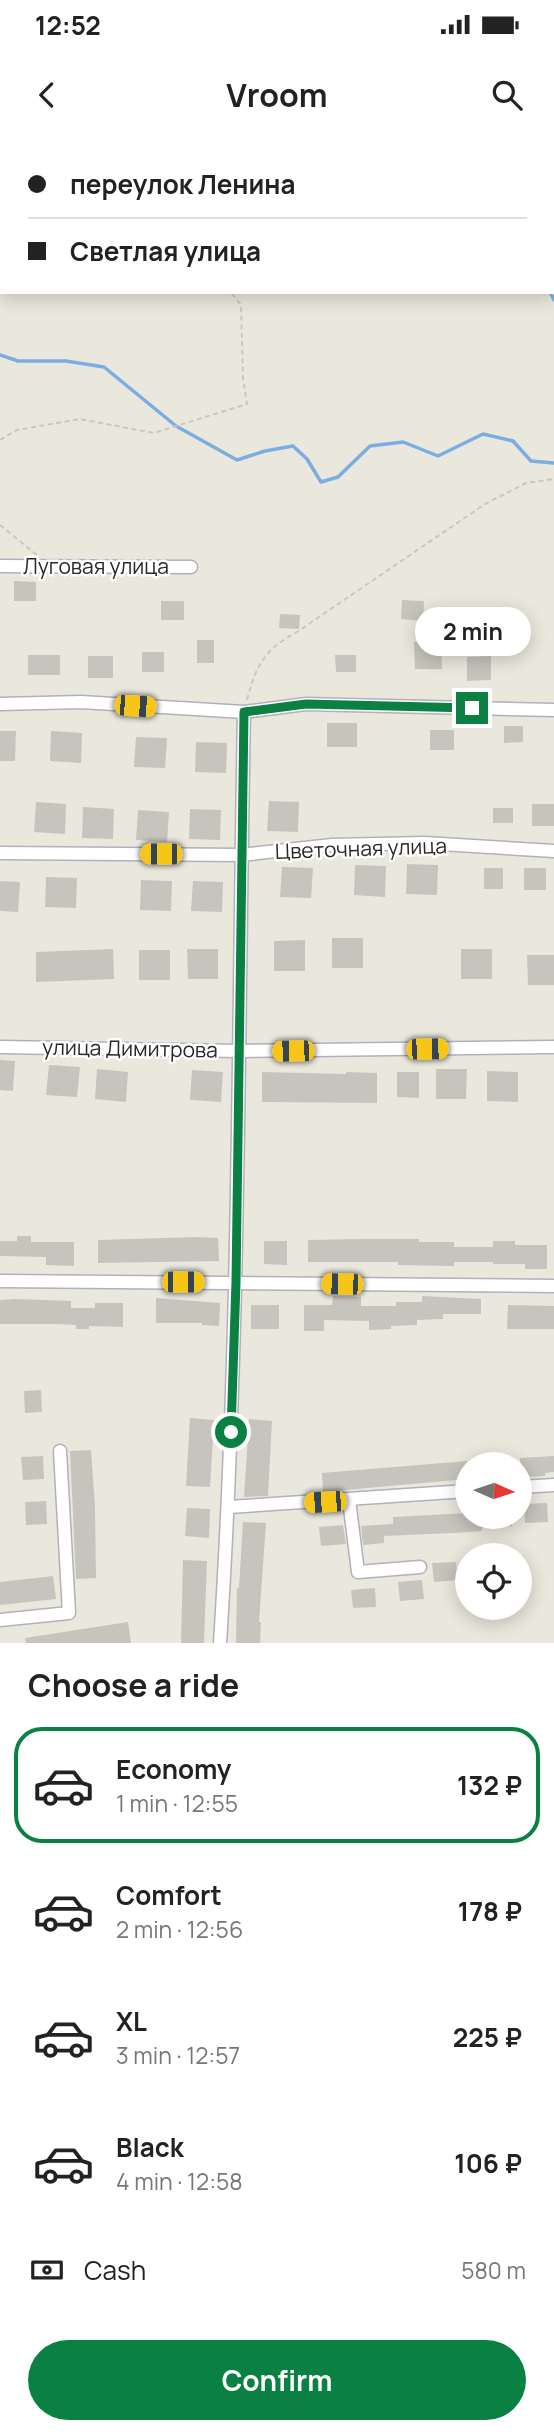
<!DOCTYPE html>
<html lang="en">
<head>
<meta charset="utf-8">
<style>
	body { margin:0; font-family:Manrope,sans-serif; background:#f2f2f2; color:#222; height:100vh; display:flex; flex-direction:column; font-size:26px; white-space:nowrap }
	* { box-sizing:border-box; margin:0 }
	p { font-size:23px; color:#767676 }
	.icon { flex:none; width:38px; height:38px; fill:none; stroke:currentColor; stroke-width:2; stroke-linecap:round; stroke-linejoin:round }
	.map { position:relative; height:1503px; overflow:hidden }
	.panel { display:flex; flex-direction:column; background:#fff; flex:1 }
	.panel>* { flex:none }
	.top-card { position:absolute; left:0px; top:0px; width:555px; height:154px; box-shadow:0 4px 18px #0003; display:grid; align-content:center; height:154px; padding:0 28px; background:#fff }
	.needle { width:46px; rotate:93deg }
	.fabs { position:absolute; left:455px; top:1312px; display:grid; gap:14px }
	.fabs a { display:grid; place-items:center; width:77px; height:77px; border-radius:50%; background:#fff; box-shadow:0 4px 18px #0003; font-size:35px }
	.end { position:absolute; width:32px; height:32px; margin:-16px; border:9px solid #0b8043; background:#fff; box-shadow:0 0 0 4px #fff }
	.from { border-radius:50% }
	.bubble { position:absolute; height:49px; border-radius:24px; background:#fff; box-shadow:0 4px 18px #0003; font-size:23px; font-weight:700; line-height:49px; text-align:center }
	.car { position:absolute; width:21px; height:42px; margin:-21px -10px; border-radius:9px; box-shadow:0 0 5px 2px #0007; background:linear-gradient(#f5c518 24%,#345 0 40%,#f5c518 0 76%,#345 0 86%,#f5c518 0) }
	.top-card b { display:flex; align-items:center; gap:24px; height:66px; font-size:26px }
	.top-card b+b { border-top:2px solid #e0e0e0 }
	.top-card i { width:18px; height:18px; background:#222 }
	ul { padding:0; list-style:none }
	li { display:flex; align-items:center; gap:21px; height:116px; margin:0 14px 10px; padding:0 14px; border:4px solid transparent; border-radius:28px }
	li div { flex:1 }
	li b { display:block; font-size:26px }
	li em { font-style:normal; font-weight:700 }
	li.selected { border-color:#0b8043 }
	li>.icon { width:63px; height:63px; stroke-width:1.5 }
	h2 { padding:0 28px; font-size:32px; line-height:84px }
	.pay { display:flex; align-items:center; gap:18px; height:77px; padding:0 28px; font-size:26px }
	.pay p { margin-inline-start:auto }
	.cta { display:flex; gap:14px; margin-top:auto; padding:14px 28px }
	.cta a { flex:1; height:80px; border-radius:42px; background:#0b8043; color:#fff; font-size:28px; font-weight:700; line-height:80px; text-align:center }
	.status { display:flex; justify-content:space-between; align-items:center; height:49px; padding:0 35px; background:#fff; direction:ltr }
	.status svg { height:19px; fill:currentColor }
	header { display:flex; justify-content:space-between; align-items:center; height:91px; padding:0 28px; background:#fff; font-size:32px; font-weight:700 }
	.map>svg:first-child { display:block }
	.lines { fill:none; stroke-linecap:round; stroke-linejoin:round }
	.stream { stroke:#7aaee2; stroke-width:3.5 }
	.building { fill:#c6c4bc }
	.minor-casing { stroke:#b1b0bc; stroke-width:15 }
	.path { stroke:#c7c7c7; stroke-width:2; stroke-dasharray:5 3.5; stroke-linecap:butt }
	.minor { stroke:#fff; stroke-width:12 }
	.route { stroke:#0b8043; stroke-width:9 }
	.labels { text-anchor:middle; stroke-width:5; stroke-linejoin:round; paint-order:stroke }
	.street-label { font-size:21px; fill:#292929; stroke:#fff }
</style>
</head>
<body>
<div class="status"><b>12:52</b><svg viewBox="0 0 49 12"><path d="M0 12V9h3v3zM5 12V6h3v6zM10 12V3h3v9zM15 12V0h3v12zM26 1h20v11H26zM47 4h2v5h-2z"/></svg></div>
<header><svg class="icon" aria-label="back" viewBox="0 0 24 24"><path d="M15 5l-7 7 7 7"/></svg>Vroom<svg class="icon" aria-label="search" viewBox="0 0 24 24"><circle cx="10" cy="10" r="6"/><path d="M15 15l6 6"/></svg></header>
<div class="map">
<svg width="554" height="1503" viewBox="0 0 554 1503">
	<rect width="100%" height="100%" fill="#eae8dd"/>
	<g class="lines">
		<path class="stream" d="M525,0v2
			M550,152l4,8
			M0,215l18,6h48l38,6 72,59 61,34 28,-9 28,-5 14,13 14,23 17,-5 32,-31 33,-4 35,14 45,-22 30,7 18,20 23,2"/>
	</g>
	<path class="building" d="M14,441l22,1v19h-22z
		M402,460l22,1 -1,20 -22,-2z
		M161,461h23v19h-23z
		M280,474l20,1 -1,14 -20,-1z
		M197,500h17v23h-17z
		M441,501l1,28h-27l-1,-27z
		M142,512h22v20h-22z
		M28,515h32v20h-32z
		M335,515h21v17h-20z
		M88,516h25v22h-25z
		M491,516v24l-24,1v-24z
		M327,583h30v24h-30z
		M504,586h19v16l-19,1z
		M430,590h24v20h-24z
		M0,591h16l-1,30h-15z
		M51,591l31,2 -1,30 -31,-2z
		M136,597l31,1 -2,30 -31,-1z
		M196,602l31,1 -1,30 -31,-1z
		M269,661l30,1 -1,30 -31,-1z
		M36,662l30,2 -1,30 -31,-2z
		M532,664h22v22h-22z
		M83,667l31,2 -1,30 -31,-1z
		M493,668h20v15h-20z
		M190,669l31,1 -1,30 -31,-1z
		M138,670l31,2 -2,30 -31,-2z
		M407,724l31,1 -1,30 -31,-1z
		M355,725l31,1 -1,31 -31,-2z
		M282,727l31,1 -2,30 -31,-1z
		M484,728h19v21h-19z
		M524,728h22v22h-22z
		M46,737l31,1 -1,30 -31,-1z
		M141,740l31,1 -1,30 -31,-1z
		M0,741l20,1 -2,30 -18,-1z
		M193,741l30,1 -1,30 -31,-1z
		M332,798h31v30h-31z
		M305,800v31h-31v-30z
		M113,809l1,30 -78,3v-30z
		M187,809h31v30h-30z
		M461,809h31v30h-31z
		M139,810h31v30h-31z
		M527,815h27v30h-26z
		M0,920l15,1 -2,30 -13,-1z
		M49,925l31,2 -3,30 -31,-2z
		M97,929l31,3 -2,30 -31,-3z
		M436,929h31l-1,30h-30z
		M192,930l31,2 -2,30 -31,-2z
		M487,931l31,1v30l-31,-1z
		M262,932l84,2v-2l31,1v30l-115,-1z
		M397,932h22v26l-22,-1z
		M17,1096h14v6h43v24l-28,-1v-8l-46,-1v-15h17z
		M196,1097l22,1 1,23 -121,2v-23z
		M362,1099h57v3h35v5h39v-6h22v4h32v24h-22v-5h-32v-2h-39v4l-56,-1v-3h-90v-22z
		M264,1101h23v24l-23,-1z
		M333,1156l28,1v9h35v-4h26v-6l59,3v15h-38v5l-26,1v5l-26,1v3l-22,1v-9l-45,-1v11h-20v-26h28z
		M156,1158l64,5 -1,23 -17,-1v-2h-46z
		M15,1159l56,2v7h24v-5h28v24l-34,-1v3h-13v-4l-19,-1h-57v-24z
		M251,1165h28v24h-28z
		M508,1165l46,1v23h-47z
		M41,1250l1,22 -17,1 -1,-22z
		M190,1278l24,2 -4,67 -24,-1z
		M249,1279l23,2 -4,75 -24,1z
		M91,1310l4,56 1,72 -20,1 -6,-128z
		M43,1316l1,23 -21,1 -2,-23z
		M554,1316v16l-9,1v3l-24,1 -1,-19z
		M467,1321v18l-144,13 -1,-19z
		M46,1361l1,23 -21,1 -1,-23z
		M547,1363l1,19 -23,1 -1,-19z
		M187,1368l23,1 -1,29 -24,-2z
		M467,1373v4h45v9l-30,2v3l-29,2 -69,3v7l-21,2 -2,-19 32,-2v-7z
		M243,1382l23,1 -7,99h2l-1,21h-24l1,-55h2z
		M343,1385l3,19 -25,2 -2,-19z
		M183,1420l24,1 -3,82h-23z
		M456,1422l1,18 -23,2 -2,-19z
		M53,1436l3,23 -56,6v-23z
		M422,1440l2,19 -24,2 -2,-19z
		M375,1448l1,19 -23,1 -2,-18z
		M128,1482l3,21h-105l-1,-5z"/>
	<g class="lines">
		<defs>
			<path id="minor" d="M0,426l191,1
				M0,564l81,-2 163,10 62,-8 248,6
				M0,713l241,2 91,-10 93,-2 129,8
				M0,907l239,4 315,-4
				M0,1141l554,5
				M520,1347l34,-2
				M349,1360l9,72 62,-5
				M229,1367l238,-16
				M0,1480l69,-7 -9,-162
				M220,1503c20,-310 18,-620 24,-931"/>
		</defs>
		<use href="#minor" class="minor-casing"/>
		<path class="path" d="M199,2l2,-2
			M0,300l17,-10 63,-11 74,14 93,-29 -4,-26 -2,-73 -10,-13
			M0,385l37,30
			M247,560c9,-35 18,-51 50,-68l188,-128 41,-21 28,-4"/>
		<use href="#minor" class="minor"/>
	</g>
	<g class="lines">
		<path class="route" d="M231,1292l5,-150 8,-570 62,-8 166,4"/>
	</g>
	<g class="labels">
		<g class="street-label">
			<text x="96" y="434">Луговая улица</text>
			<text transform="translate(361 709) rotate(-2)" y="7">Цветочная улица</text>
			<text transform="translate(130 909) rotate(1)" y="7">улица Димитрова</text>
		</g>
	</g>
</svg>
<div class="fabs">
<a><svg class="needle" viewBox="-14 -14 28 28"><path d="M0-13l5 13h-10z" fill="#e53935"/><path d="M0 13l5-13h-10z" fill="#767676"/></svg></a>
<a><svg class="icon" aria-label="locate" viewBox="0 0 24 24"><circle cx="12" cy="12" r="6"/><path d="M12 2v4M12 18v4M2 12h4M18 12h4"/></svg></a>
</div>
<i class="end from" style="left:231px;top:1292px"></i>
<i class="end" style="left:472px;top:568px"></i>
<div class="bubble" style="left:415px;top:467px;width:116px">2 min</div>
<i class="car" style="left:135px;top:566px;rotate:94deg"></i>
<i class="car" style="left:161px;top:714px;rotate:270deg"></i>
<i class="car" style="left:427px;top:909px;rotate:89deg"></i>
<i class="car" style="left:293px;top:911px;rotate:269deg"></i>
<i class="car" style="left:183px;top:1142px;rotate:90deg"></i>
<i class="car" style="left:342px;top:1144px;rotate:271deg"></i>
<i class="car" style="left:325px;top:1362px;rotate:267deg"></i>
<div class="top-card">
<b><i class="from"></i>переулок Ленина</b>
<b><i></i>Светлая улица</b>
</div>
</div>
<section class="panel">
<h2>Choose a ride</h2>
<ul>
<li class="selected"><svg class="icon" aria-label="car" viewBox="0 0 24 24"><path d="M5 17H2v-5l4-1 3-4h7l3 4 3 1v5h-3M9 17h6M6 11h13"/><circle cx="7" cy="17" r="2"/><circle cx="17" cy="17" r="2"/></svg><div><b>Economy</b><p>1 min · 12:55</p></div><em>132 ₽</em></li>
<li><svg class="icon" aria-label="car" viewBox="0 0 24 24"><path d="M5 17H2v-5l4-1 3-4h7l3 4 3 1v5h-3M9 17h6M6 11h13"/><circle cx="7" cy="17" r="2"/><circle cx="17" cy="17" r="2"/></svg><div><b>Comfort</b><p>2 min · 12:56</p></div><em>178 ₽</em></li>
<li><svg class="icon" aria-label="car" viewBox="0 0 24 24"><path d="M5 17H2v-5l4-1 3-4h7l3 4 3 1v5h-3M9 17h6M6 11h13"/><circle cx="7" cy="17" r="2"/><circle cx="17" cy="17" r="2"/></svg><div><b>XL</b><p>3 min · 12:57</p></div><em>225 ₽</em></li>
<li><svg class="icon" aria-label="car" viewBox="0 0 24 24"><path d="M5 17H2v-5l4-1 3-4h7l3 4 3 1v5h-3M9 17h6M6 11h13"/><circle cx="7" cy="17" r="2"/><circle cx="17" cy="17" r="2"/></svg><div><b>Black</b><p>4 min · 12:58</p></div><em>106 ₽</em></li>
</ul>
<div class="pay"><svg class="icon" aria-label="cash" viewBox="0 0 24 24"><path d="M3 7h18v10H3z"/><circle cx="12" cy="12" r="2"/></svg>Cash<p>580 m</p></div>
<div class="cta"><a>Confirm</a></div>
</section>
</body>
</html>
